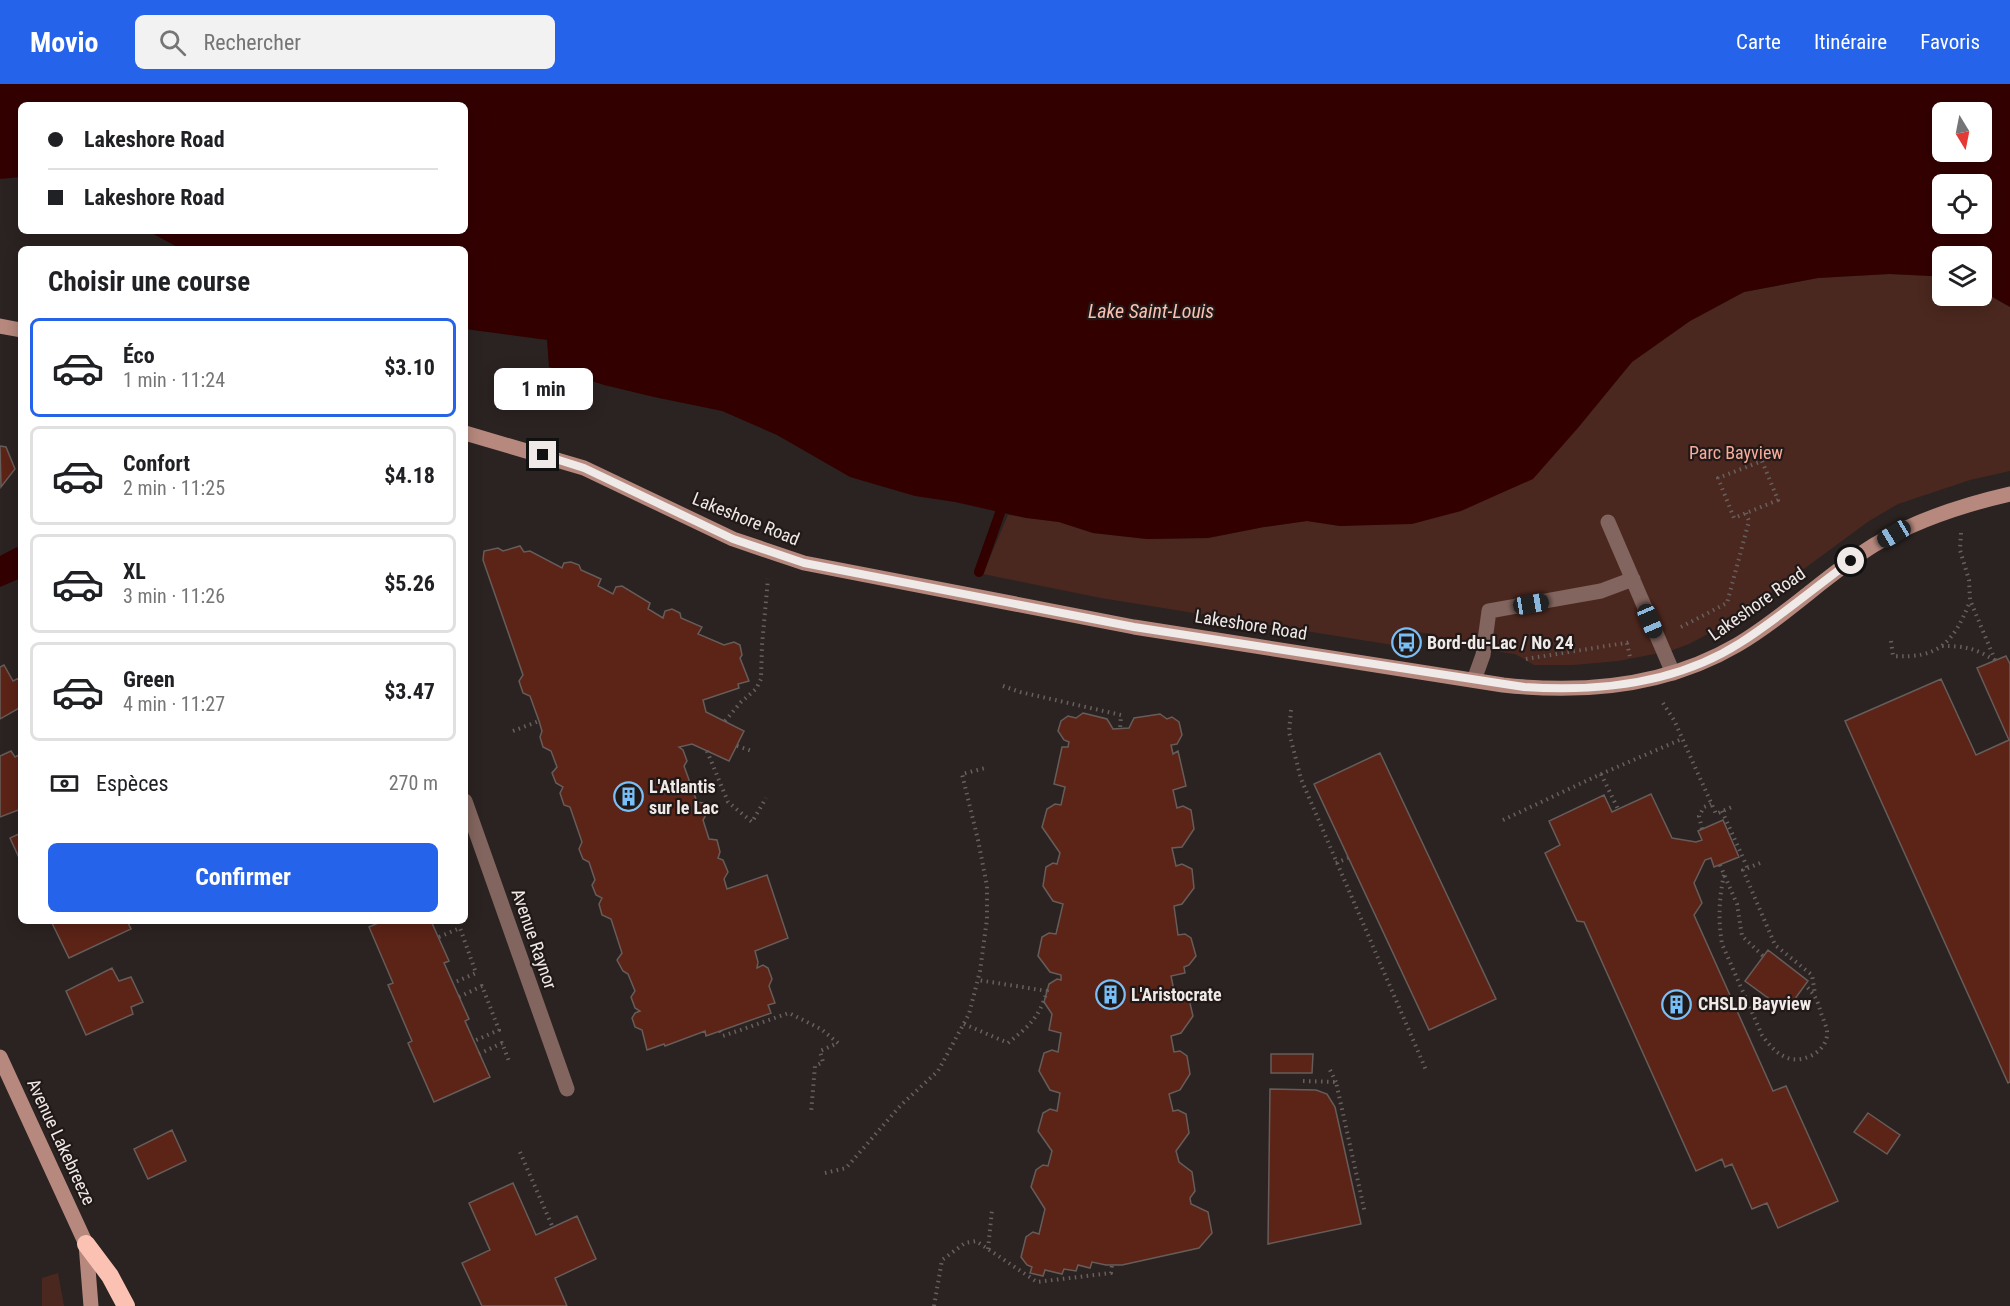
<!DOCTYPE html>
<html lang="fr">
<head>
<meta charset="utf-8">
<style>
	body { margin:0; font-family:"Roboto Condensed",sans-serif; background:#f2f2f2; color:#202124; height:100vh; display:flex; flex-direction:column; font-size:22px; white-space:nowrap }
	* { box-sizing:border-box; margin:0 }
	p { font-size:20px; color:#757577 }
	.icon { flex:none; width:33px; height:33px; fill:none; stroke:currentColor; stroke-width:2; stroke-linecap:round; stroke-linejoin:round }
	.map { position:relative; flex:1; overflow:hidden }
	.panel { position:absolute; left:18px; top:162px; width:450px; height:678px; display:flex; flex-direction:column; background:#fff; border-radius:9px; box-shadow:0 3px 15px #0003 }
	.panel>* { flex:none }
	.hud { position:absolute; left:18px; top:18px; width:450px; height:132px; border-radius:9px; box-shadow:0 3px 15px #0003; display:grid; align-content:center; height:132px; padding:0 30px; background:#fff }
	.needle { width:39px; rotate:170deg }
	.buttons { position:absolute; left:1932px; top:18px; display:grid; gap:12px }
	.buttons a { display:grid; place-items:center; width:60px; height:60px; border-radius:9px; background:#fff; box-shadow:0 3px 15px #0003; font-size:30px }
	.end { position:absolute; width:27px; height:27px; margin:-14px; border:8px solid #efe9e8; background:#111; box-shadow:0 0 0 3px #111 }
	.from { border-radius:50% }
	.bubble { position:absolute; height:42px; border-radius:9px; background:#fff; box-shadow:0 3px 15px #0003; font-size:20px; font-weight:700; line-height:42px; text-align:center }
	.car { position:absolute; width:18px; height:36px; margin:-18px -9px; border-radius:8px; box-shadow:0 0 4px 2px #0007; background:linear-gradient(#222 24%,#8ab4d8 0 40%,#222 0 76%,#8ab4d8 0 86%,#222 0) }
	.hud b { display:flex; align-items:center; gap:21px; height:57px; font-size:22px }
	.hud b+b { border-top:2px solid #e0e0e0 }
	.hud i { width:15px; height:15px; background:#202124 }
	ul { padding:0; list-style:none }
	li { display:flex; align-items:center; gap:18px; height:99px; margin:0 12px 9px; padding:0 18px; border:3px solid #e0e0e0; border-radius:9px }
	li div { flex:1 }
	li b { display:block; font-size:22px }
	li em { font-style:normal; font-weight:700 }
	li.on { border-color:#2563eb }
	li>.icon { width:54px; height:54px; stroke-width:1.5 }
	h2 { padding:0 30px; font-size:27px; line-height:72px }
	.pay { display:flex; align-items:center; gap:15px; height:66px; padding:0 30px; font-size:22px }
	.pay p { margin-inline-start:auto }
	.primary-button { display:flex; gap:12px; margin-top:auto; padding:12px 30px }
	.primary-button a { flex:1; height:69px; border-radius:9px; background:#2563eb; color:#fff; font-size:24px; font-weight:700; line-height:69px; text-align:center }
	header { display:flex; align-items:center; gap:36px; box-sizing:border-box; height:84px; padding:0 30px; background:#2563eb; color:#fff }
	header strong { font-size:28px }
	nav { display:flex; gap:33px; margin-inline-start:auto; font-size:21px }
	.search { width:420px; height:54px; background:#f2f2f2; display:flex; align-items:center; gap:15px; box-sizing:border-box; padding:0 21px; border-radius:9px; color:#757577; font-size:22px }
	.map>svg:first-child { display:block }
	.green { fill:#4b281f }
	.water { fill:#300; fill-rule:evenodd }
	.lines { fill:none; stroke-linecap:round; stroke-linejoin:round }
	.stream { stroke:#300; stroke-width:10 }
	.building { fill:#5c2317; stroke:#665d5a; stroke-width:1.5 }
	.path { stroke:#67605e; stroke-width:4; stroke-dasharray:1.5 4.5; stroke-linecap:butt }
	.lane { stroke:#82655e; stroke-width:15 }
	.street { stroke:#82655e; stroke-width:15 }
	.secondary { stroke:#b7897e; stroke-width:15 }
	.highway { stroke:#fbc2b4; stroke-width:18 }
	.route { stroke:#efe9e8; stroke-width:8 }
	.labels { text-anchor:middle; stroke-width:4.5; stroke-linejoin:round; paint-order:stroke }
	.park-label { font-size:18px; fill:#f8ac9a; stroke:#211918 }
	.street-label { font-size:18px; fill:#efe9e8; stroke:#211918 }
	.poi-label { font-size:18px; font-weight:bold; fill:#efe9e8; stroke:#211918; text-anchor:start }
	.water-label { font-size:20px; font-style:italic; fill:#fac0b2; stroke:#211918 }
</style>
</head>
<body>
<header>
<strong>Movio</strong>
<div class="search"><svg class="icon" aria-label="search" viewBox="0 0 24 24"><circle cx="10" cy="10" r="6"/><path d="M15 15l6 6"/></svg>Rechercher</div>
<nav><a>Carte</a><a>Itinéraire</a><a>Favoris</a></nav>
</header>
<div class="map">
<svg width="2010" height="1222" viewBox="0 0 2010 1222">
	<rect width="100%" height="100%" fill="#2b2321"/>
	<path class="green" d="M1889,190l43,2 10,2v18h40v-5l28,16v164l-40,9 -72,24 -29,17 -133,98 -47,25 -19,7 -52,10 -45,4h-39l-19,-11 -83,-12v-8l-30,-4 -3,16 -298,-48 -118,-24 25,-59 51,7 34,11 54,6 61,-1 56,-11 43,-6 33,5 19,-1 218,-96 55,-67 58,-41 54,-29 74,-14z
		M58,1189l6,33h-22v-28z"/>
	<path class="water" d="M0,0h2010v223l-28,-16v-35h-40v22l-10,-2 -43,-2 -71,4 -74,14 -54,29 -58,41 -55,67 -44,50 -72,32 -49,13 -72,2 -33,-5 -43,6 -56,11 -61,1 -54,-6 -34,-11 -33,-4 -71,-16 -40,-6 -65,-19 -73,-42 -55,-24 -68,-14 -50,-12 -55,-18 -2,-27 -82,-11v-80h-284l-33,-18h317v-126h-444v72l-21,2zM1942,28h40v40h-40zM1942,100h40v40h-40z
		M17,463l4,4v27l-21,9v-31z"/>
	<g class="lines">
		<path class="stream" d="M979,488l21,-59"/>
	</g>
	<path class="building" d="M0,362l6,1 9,22 -14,18z
		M520,462l4,6 6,-1 32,17 2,-5 7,-1 8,3 2,5 20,9 -3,7 15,8 3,-7 6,-1 28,17 -2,6 15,9 2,-7 7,-2 8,4 1,5 21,9 -4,7 26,11 10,-3 6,3 2,10 -2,3 9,23 -11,3 1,4 -36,12 3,12 38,19 -15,30 -37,-17 -13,3 4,3 4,11 -3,5 13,36 6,1 3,12 -3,5 6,19 8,1 3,12 -2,6 5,2 5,12 -4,7 3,10 40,-14 21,63 -33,13 3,11 -1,6 6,-3 5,3 4,11 -3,7 6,17 -7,2 3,8 -65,23 -1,-5 -40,15 -1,-2 -17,6 -5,-20 -7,-3 -3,-9 3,-5 5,-2 -5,-3 -4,-11 4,-6 -7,-17 -5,-3 -6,-11 5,-7 -11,-34 -9,-4 -3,-11 3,-6 -6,-3 -4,-10 3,-5 -6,-18 -6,-3 -4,-10 3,-7 -12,-35 -6,-2 -4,-12 3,-6 -7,-4 -4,-10 5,-6 -6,-16 -8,-4 -3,-10 2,-6 -3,-10 -9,-25 -7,-3 -4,-12 4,-6 -40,-115 1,-9 14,-3 5,3z
		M2006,572l4,8v418l-2,1 -163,-362 96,-42 35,76 33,-15 -32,-72z
		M4,581l9,16 6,-3 2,3v26l-21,12v-52z
		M1083,629l24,6 6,10 16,-1 5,-10 26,-4 7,5 5,-2 7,5 3,13 -5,9 -6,1 2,9 5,-3 8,35 -13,4 4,18 6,-2 8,4 3,19 -12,18 -10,1 4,18 6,-2 10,5 2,19 -12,16 -8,2 4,29 7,-1 6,4 5,18 -7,9 -5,2 1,6 -14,3 4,20 7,-3 7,6 4,17 -12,17 -10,3 3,16 6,-1 7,5 3,18 -10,16 -11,4 4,17 5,-1 8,4 3,19 -13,18 3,11 13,10 3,19 -5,7 1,6 17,8 4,21 -13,15 -77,17h-16l-14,-3 -2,6 -12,-3 -2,6 -12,-2 -2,5 -17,-4 -2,6 -13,-3 2,-6 -5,-2 -6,-8 5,-20 7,-5 6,2 6,-25 -14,-22 5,-17 7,-5 5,1 4,-15 -14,-20 5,-18 7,-4 7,2 3,-18 -10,-3 -11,-19 5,-18 8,-3 6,2 3,-19 -12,-3 3,-16 -8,-12 5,-18 8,-5 4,1v-5l-11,-3 -12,-16 4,-19 7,-4 7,1 7,-30 -10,-3 -10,-15 3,-19 7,-4 4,1 3,-11 -18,-26 5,-18 8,-5 6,1 4,-18 -11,-3 8,-37h6l1,-5 -5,-2 -6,-9 3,-10 7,-5 8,2z
		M11,667l4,6 6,-3v55l-21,8v-61z
		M1380,669l116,246 -67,31 -115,-246z
		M1651,710l21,44 24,4 6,-2 -4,-9 25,-11 16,37 -25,10 -3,-9 -6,2 -11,23 8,20 -8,12 79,176 13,-5 52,115 -60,27 -11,-25 -15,6 -20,-45 -7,3 -3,-8 -26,12 -112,-249 -7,-1 -32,-68 15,-8 -11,-24 55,-26 8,17z
		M21,749v29l-11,-24z
		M51,837h76l4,8 -62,29z
		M383,837h48l18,40 -5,2 25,56 -4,2 25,56 -56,25 -26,-59 4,-2 -24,-56 5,-2 -24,-56z
		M1768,866l40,31 -22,30 -41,-30z
		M112,884l7,13 12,-4 12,25 -12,5 2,7 -47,21 -20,-44z
		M1271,970h42l-1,19h-41z
		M1270,1005l46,1 11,4 8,13 26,117 -93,20z
		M1868,1029l32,22 -13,19 -33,-22z
		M172,1046l14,31 -38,18 -14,-30z
		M513,1099l23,52 41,-19 19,43 -41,19 12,28h-85l-20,-43 28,-13 -21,-47z"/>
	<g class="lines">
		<path class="path" d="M1762,377l16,39 -44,18 -16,-40z
			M1961,449l-1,17 9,30 1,20 25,60
			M1681,543l46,-24 22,-82 -3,-8
			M1891,557l2,15c46,3 61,-14 77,-55
			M1627,559l3,14
			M1942,562c22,0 33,2 52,14
			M1526,575l105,-17
			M1003,602l17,6 101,23 -1,14
			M1663,619l11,17 42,94 18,-8
			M1291,626l-2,22 12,47 125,291
			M725,637l16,-19 15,-13 5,-10 1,-34 6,-66
			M513,647l26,-10
			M737,662l15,5
			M707,667l21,51 24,20 14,-24
			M1601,690l17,35
			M1722,727l26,58
			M1503,736l98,-46 81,-35
			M1702,745l-3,-13 5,-9 7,-3
			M1336,779l12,-5
			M1760,779l-17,7 32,75 37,30 3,19
			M1720,781l17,39 5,32 21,20
			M1724,791c-5,23 -6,45 -2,69l40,91c7,10 16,21 29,24 16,3 38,-10 36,-28 -1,-6 -4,-12 -6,-18 -4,-14 -6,-18 -16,-28
			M432,837h1
			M439,853l21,-9 16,45 -23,10
			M459,913l23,-11 17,44 -25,11
			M964,940l44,19c21,-17 31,-25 39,-52l-69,-11
			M720,947l3,5 66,-23 32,16 17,14 -18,8 3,11 -8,4 -4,47
			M479,970l23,-11 7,18
			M1330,986l6,12
			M1303,997l33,1 29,131
			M520,1068l33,76
			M825,1089l21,-5 55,-63 37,-34 31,-57 11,-43 7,-52v-33l-9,-46 -16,-66 23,-6
			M988,1165l4,-39
			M934,1222l8,-46 23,-17 11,-2 61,41 74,-9 1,-8"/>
		<path class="lane" d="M1608,438l65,151
			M1474,596l9,-25 6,-44 112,-20 32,-12"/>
		<path class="street" d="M465,717l102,288"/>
		<path class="secondary" d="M0,242l21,4
			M465,349l119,35 149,71 71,24 330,64 369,58c81,9 162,2 234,-40 49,-29 89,-70 137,-100 42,-25 88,-40 136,-51
			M0,973l86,187 5,62"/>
		<path class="highway" d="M86,1160l24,32 16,30"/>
	</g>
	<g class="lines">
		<path class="route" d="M543,371l41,13 149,71 71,24 330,64 390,60c74,5 152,-3 216,-44 39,-25 74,-55 111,-82"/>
	</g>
	<defs>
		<symbol id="bus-ring" viewBox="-11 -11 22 22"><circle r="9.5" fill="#211918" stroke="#78bff7" stroke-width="1.5"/><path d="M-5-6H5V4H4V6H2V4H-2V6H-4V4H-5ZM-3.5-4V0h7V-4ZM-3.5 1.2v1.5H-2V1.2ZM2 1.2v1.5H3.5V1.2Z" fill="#78bff7"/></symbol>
		<symbol id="building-ring" viewBox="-11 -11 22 22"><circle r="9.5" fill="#211918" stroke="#78bff7" stroke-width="1.5"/><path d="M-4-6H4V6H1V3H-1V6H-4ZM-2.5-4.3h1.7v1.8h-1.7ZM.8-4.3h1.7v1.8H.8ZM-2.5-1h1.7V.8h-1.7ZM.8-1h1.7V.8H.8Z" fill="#78bff7"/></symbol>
	</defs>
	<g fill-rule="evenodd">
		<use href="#bus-ring" x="1390" y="542" width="33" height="33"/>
		<use href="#building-ring" x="612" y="696" width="33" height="33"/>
		<use href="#building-ring" x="1094" y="894" width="33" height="33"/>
		<use href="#building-ring" x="1660" y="904" width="33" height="33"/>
	</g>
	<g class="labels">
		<g class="park-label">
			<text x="1736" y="375">Parc Bayview</text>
		</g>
		<g class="street-label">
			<text transform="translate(746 435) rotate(22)" y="6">Lakeshore Road</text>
			<text transform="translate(1757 520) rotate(-35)" y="6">Lakeshore Road</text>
			<text transform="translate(1251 541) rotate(9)" y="6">Lakeshore Road</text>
			<text transform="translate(534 855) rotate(71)" y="6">Avenue Raynor</text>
			<text transform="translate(61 1058) rotate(65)" y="6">Avenue Lakebreeze</text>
		</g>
		<g class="poi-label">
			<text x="1427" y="565">Bord-du-Lac / No 24</text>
			<text x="649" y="709">L'Atlantis<tspan x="649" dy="21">sur le Lac</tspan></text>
			<text x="1131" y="917">L'Aristocrate</text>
			<text x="1698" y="926">CHSLD Bayview</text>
		</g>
		<g class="water-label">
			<text x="1151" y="234">Lake Saint-Louis</text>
		</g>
	</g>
</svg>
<div class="buttons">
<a><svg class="needle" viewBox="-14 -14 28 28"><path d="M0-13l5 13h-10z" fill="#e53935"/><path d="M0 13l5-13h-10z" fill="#757577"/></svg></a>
<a><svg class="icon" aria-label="locate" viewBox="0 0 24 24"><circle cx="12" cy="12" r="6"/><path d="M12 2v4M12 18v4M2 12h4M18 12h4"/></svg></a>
<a><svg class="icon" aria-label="layers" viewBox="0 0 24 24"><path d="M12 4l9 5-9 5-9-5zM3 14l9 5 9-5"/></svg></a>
</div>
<i class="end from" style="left:1851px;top:477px"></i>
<i class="end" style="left:543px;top:371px"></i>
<div class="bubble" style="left:494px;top:284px;width:99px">1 min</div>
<i class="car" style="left:1894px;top:450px;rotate:239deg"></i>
<i class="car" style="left:1531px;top:520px;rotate:81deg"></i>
<i class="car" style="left:1650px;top:537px;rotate:157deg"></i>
<div class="hud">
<b><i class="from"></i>Lakeshore Road</b>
<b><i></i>Lakeshore Road</b>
</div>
<section class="panel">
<h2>Choisir une course</h2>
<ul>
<li class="on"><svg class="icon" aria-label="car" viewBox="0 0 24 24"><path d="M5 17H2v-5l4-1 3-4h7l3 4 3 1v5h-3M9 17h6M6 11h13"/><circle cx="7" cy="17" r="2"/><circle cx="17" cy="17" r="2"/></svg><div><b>Éco</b><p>1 min · 11:24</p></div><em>$3.10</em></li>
<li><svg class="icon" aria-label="car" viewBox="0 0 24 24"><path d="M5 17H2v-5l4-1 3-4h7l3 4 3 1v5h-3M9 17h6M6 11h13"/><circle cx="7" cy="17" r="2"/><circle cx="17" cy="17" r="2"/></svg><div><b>Confort</b><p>2 min · 11:25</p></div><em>$4.18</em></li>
<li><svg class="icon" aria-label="car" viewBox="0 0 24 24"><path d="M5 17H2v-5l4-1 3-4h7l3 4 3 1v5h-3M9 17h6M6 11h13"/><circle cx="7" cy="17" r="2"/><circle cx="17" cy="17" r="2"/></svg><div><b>XL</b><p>3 min · 11:26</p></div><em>$5.26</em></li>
<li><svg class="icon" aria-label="car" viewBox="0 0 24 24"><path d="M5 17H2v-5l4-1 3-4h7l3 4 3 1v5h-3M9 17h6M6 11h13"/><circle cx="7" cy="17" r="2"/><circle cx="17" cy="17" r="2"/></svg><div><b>Green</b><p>4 min · 11:27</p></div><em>$3.47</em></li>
</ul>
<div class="pay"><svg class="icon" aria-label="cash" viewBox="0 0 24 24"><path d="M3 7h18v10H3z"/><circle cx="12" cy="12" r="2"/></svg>Espèces<p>270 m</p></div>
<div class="primary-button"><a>Confirmer</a></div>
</section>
</div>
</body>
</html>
